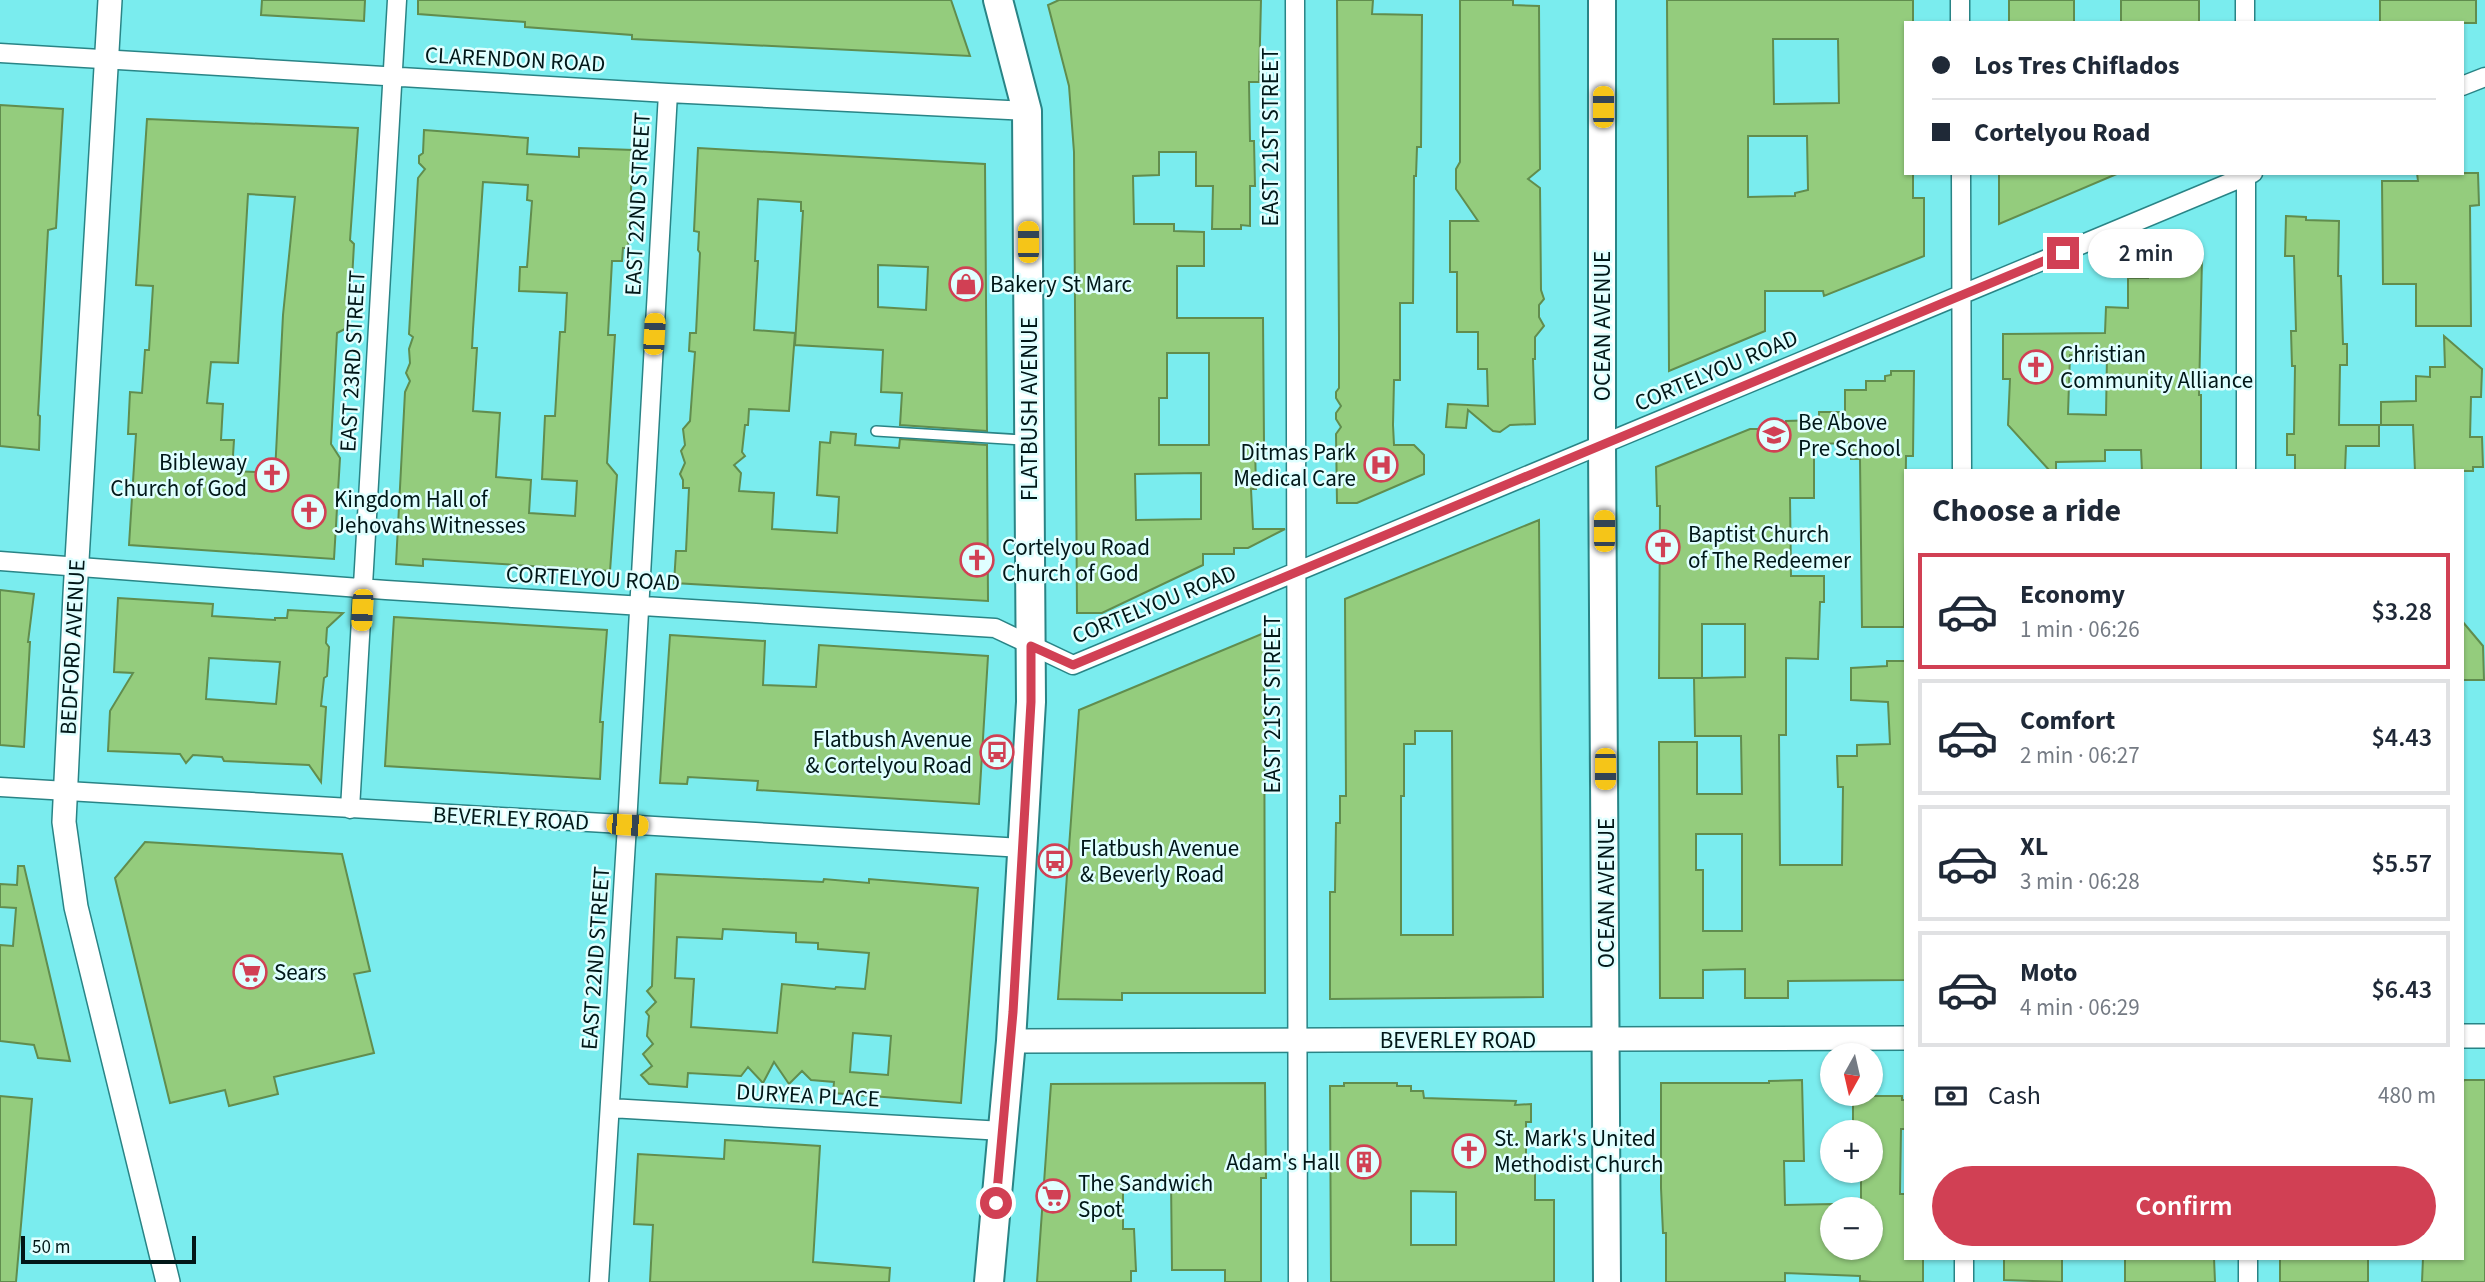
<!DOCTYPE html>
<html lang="en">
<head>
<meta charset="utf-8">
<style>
	body { margin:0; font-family:"Source Sans 3",sans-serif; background:#f6f6f7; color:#1f2937; height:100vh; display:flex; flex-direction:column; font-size:26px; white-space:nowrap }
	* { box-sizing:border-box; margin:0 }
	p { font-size:23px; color:#747a83 }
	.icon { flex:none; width:38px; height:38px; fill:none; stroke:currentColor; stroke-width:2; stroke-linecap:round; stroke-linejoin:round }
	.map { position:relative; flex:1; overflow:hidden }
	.details { position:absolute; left:1904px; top:469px; width:560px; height:791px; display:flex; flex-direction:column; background:#fff; border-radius:0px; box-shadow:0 2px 5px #0004 }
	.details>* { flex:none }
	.banner { position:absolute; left:1904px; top:21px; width:560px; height:154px; border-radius:0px; box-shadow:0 2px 5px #0004; display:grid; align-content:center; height:154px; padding:0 28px; background:#fff }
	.needle { width:46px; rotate:188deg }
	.fabs { position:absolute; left:1820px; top:1043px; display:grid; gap:14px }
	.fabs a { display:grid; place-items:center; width:63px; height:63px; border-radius:50%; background:#fff; box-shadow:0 2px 5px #0004; font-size:35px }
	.scale { position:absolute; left:21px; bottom:18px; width:175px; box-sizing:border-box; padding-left:7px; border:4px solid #011718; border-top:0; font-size:19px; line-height:24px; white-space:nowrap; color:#011718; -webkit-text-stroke:5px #e0ffff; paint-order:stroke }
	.end { position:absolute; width:32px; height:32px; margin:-16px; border:9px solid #d14054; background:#fff; box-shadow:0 0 0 4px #fff }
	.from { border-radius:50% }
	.bubble { position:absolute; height:49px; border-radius:24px; background:#fff; box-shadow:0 2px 5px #0004; font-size:23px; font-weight:600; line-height:49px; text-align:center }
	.car { position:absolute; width:21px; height:42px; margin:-21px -10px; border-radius:9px; box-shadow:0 0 5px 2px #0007; background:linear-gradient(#f5c518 24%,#345 0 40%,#f5c518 0 76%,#345 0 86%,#f5c518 0) }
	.banner b { display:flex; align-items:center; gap:24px; height:66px; font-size:26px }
	.banner b+b { border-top:2px solid #e0e1e3 }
	.banner i { width:18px; height:18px; background:#1f2937 }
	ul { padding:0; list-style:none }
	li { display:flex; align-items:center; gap:21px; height:116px; margin:0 14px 10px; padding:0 14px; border:4px solid #e0e1e3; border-radius:0px }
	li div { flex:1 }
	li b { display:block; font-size:26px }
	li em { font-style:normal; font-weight:600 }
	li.selected { border-color:#d14054 }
	li>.icon { width:63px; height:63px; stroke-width:1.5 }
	h2 { padding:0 28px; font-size:32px; line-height:84px }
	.pay { display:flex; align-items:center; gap:18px; height:77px; padding:0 28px; font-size:26px }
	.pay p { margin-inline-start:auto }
	.button { display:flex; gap:14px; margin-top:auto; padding:14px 28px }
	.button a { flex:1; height:80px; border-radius:42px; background:#d14054; color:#fff; font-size:28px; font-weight:600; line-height:80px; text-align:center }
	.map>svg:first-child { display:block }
	.building { fill:#94cc7d; stroke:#618d4e; stroke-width:2; fill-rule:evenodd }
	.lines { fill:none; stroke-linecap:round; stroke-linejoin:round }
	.service-casing { stroke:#298486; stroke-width:12 }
	.minor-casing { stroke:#298486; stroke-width:21 }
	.tertiary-casing { stroke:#298486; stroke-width:26 }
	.secondary-casing { stroke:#298486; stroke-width:30 }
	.primary-casing { stroke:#298486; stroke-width:32 }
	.service { stroke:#fff; stroke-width:9 }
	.minor { stroke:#fff; stroke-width:18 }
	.tertiary { stroke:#fff; stroke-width:23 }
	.secondary { stroke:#fff; stroke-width:26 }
	.primary { stroke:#fff; stroke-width:28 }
	.route { stroke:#d14054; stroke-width:9 }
	.labels { text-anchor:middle; stroke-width:5; stroke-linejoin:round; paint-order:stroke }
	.street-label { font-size:23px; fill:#011718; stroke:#e0ffff }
	.poi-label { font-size:23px; fill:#011718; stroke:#e0ffff; text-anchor:start }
</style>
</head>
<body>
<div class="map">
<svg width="2485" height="1282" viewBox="0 0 2485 1282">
	<rect width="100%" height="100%" fill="#7aecee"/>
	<path class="building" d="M262,0h103l-1,21 -103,-6z
		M418,0h533l19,56 -338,-17v-4l-107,-8v-5l-107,-8z
		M1059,0h202l-2,82h-10l1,59h4l1,45h-5v40l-9,-1v4h-29l1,-43h-17v-34h-37v23l-26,1 1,48h40v7l30,1v34h-27v52h86l1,127h-9l1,44h-5l2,40h32l-37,19h-14v6h-31v11l-101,48h-25l-3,-461 -5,-66 -21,-81zM1167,353h42v92h-50v-47h8zM1201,473v46l-65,1 -1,-46z
		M1337,0h36l-1,14 50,1 -1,132h-4l-1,29h-2l-1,127h-13v77h-6l-1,45 1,20h20l10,10v19l-67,29h-20l-1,-69 5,-7 -5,-8v-6l5,-7 -5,-8v-6l3,-4v-50z
		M1460,0h53v5l26,1 1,163 -12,10 12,9 1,102 3,9 -5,6v12l5,9 -9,11v22h-2l2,65 -25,1 -10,7 -7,-1 -25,-21 -2,18 -20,-1 2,-23 40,2 -1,-37h-9v-37h-21v-60h-7v-51h28l-22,-32v-20l4,-7z
		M1667,0h246v23h-7v150h7v25h11v58l-100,40 -1,-5h-58v40l-96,40zM1773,39h65l1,64 -65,1zM1748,136h59l1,54 -13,3v3l-47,1z
		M2009,0h65v23h-65z
		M2121,0h78v23h-78z
		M2380,0h96v23h-96z
		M0,105l63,4 -7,119 -8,2 -10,185 2,1 -1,34 -39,-4z
		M147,119l211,9 -8,112 4,4 -4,71 -4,4 -1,10 -8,4 -6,111 9,14 -6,101 -205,-14 7,-111h-8l2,-42 12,1 3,-43h4l4,-64 -17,-1zM248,194l47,3 -12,118 -8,158 -43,-2 2,-31h-13l2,-36 -16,-1 4,-41 27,1z
		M424,130l104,8 -1,16 52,3v-9l54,2 -5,98h-5l-1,13h-10l-4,74h7l-8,128 10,12 -7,96 -187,-12v7l-27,-2 9,-172 5,-11 -4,-8 4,-10 -1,-14 4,-12 -4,-3 9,-156 7,-9 -6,-6v-7l4,-3zM483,182l45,3 -1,15 5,1 -5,66h-7l-1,24 48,2 -2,39h-5l-5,84h-10l-3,63 35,2 -2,35 -46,-3 2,-33 -35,-3 4,-64 -27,-2 4,-63h-5l1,-19z
		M698,148l287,16 2,267 -87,-6 2,-32 -21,-1 2,-42 -88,-5 8,-134h-2v-9l-43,-3 -3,62h3l-4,69 41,3 -6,78 -40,-2 -1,16h-3l-3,27 3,4 -11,9 7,8 -2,18 35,2 -2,36 65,4 2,-36 -22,-2 3,-53 10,1 1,-11 25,2 -1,11 44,3 1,-9 87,6 1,156 -314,-18 2,-32h10l3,-63h-6v-8l-3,-6 5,-11 -4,-12 4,-6 -2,-16 7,-8 5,-69 -6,-1 1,-18h6l4,-80 -2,-3 1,-18 -5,-1zM878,265l50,2 -2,43 -48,-3z
		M1999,173h120l-120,51z
		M2417,173h61l1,32 -9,1 1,120h-55v-42h-33l-1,-103h36z
		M2286,216l20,1v3l33,1 -1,55h3l2,68h4v21h-7l-1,60h40v21h-33l-1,25h-50v-16h-8v-21h7l1,-68h-3l-1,-35h5l-2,-75h-9z
		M2180,259h22l-3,136h2v76h-59l-1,-21h-36v11l-49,1v9h-6l-42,-46 2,-46h-7v-45l102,-1 1,-26 22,1v-30h20v-8h32zM2070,355h37l-1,60 -38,-1z
		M2444,336l38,33 -1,28h-10l-1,40h12l1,30h-10v4h-58l-2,-46h-32v-23l35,-1v-25l14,1v-10h15z
		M1891,371h23l-1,85h-7l-2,171h-42l-2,-168h-9v-16l-37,1v54h-24l1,78h33v26h-4l-2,57 -32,-1v77h-7l1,130h62l1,-78h-5l-1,-31h20v-11l33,-1 -2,-42 -37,-2v-32l36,-2v-5h19l-1,319 -117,1v17h-43v-29l-42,1v28h-43l-1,-256h38v52h45l-1,-58h-46l-1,-58h8h-43l1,-172h-3l-1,-39 94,-38h36v-8l33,-1v-8h26v-22h21v-9h19v-5l6,-1zM1702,624h43v53l-43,1zM1696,834h46v97h-39v-61h-7z
		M1539,520l4,477 -213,2v-107h5l1,-69h4v-27h6l-1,-197zM1415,731h37l1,204h-52v-139h3v-52h11z
		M0,590l34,4 -6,48h2l-6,105 -24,-2z
		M118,598l95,6 -1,12 63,4v-2h12l1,-8 55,3 -16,15 -1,15 3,4 -2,29 -3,2 -3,28 5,1 -5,75 -12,-17 -85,-4 -2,-4 -29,-2 -7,8 -6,-9 -72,-3 2,-40 23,-38 -19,-1zM209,658l71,4 -4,42 -70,-5z
		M394,617l213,13 -7,92h3l-3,57 -215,-13z
		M2462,621l21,25 1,34h-22z
		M1264,633l1,360h-143v7l-64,-1 21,-289z
		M670,635l95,6 -2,44 53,2 3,-42 169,11 -9,148 -222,-14 1,-9 -70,-4 -1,7 -27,-1z
		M145,842l197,12 28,117 -16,3 20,79 -100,24 4,17 -49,12 -4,-16 -55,13 -55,-225z
		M18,866h6l46,195 -32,-3 -4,-13 -34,-4v-96l13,1 3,-38 -16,-1v-23l17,1z
		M656,874l167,8 1,-3 45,4v-4l109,9 -17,215 -128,-10 1,-11 -23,-2 -9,-9 -13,13 -15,-22 -11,21 -15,-16 -7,9 -53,-3 -1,14 -38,-3 -8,-9 11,-9 -9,-12 10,-10 -6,-8 2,-20 -3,-4 10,-10 -9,-11 5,-5zM723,929l73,4v9l22,1v6l51,4 -4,36 -29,-2 -1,2 -53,-5 -5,49 -86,-6 3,-48 -19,-1 2,-41 45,2zM853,1033l38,3 -3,39 -38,-3z
		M1802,1080l2,81h-20l1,44 47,-1v44h39v-39h-10v-38h10v-39h-10v-4h-8v-29h9v-3h40v4h4v29h-5l-1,65h6v64h17v24h-51l-12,-1v-5l-75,-3v9h-119v-49h-3l-2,-45v-105h108v-2z
		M2464,1080h21v202h-63l1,-24h39v-174z
		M1265,1083l1,95h-5v104h-36v-12h-53l-1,-91h-43v7h-5v43h11l2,42h-5v11h-94l14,-198z
		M1344,1083h53v3h14v5h12l1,7 92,3 -1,4 16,-1v18h-5v45h9v33h19v82h-223l-1,-196h14zM1411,1191l45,1v53h-45z
		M0,1096l32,3 -16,183h-16z
		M725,1140l95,6 -7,116 77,6 -1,14h-239l3,-57 -19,-1 4,-70 86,5z
		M2004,1258h58v24l-58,-2z
		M2125,1258h89l1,24h-90z
		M2280,1258h88v24h-88z"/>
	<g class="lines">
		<defs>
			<path id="service" d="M876,431l148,9"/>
			<path id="minor" d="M1295,0l3,1282
				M1960,0v23
				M2245,0v23
				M0,53l668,40 359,18
				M2462,86l23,-9
				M1961,173l1,298
				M2246,173v298
				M0,561l386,29 609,38 78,37 1180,-492
				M0,787l1022,61
				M350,809l47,-809
				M610,1108l393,23
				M1964,1258v24
				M2248,1258v24
				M599,1282l28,-457 41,-732"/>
			<path id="tertiary" d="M110,0l-35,594 -11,228 12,85 92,375
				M2462,1036h23
				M1011,1041l895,-3"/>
			<path id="secondary" d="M1602,0v444l5,838"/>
			<path id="primary" d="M989,1282l22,-241 20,-339 -4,-591 -29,-111"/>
		</defs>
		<use href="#service" class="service-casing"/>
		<use href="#minor" class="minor-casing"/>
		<use href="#tertiary" class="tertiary-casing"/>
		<use href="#secondary" class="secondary-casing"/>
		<use href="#primary" class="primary-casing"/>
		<use href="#service" class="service"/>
		<use href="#minor" class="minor"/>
		<use href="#tertiary" class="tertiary"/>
		<use href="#secondary" class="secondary"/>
		<use href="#primary" class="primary"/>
	</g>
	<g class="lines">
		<path class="route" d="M996,1203l17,-191 18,-310v-56l42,19 990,-412"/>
	</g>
	<defs>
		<symbol id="shop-ring" viewBox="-11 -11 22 22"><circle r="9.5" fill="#e0ffff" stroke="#d14054" stroke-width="1.5"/><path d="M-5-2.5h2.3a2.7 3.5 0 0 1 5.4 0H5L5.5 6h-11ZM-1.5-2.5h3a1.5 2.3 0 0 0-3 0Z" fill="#d14054"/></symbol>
		<symbol id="church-ring" viewBox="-11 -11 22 22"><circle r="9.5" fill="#e0ffff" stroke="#d14054" stroke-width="1.5"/><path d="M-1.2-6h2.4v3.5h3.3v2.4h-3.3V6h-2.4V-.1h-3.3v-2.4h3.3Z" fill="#d14054"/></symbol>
		<symbol id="school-ring" viewBox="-11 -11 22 22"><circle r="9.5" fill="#e0ffff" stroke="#d14054" stroke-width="1.5"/><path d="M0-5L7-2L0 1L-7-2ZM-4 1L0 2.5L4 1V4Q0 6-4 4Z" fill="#d14054"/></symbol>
		<symbol id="hospital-ring" viewBox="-11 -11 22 22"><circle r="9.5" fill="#e0ffff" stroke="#d14054" stroke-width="1.5"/><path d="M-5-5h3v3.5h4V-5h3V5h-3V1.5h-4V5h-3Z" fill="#d14054"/></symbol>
		<symbol id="bus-ring" viewBox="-11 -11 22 22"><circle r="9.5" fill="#e0ffff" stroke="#d14054" stroke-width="1.5"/><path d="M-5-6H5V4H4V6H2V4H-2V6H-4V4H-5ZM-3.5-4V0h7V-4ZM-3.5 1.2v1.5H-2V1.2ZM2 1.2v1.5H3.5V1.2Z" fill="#d14054"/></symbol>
		<symbol id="supermarket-ring" viewBox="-11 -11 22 22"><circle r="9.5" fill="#e0ffff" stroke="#d14054" stroke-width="1.5"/><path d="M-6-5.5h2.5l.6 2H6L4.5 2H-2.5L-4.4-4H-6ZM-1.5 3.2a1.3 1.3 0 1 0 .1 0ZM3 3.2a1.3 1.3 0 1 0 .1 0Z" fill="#d14054"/></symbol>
		<symbol id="building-ring" viewBox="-11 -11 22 22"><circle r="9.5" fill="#e0ffff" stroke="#d14054" stroke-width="1.5"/><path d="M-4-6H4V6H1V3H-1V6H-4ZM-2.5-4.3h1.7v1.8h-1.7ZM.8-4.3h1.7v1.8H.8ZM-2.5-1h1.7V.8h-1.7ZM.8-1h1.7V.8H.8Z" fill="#d14054"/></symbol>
	</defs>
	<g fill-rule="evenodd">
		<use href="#shop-ring" x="947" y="265" width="38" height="38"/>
		<use href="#church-ring" x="2017" y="348" width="38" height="38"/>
		<use href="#school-ring" x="1755" y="416" width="38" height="38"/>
		<use href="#hospital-ring" x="1362" y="446" width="38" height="38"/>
		<use href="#church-ring" x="253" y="456" width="38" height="38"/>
		<use href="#church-ring" x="290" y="493" width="38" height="38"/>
		<use href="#church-ring" x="1644" y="528" width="38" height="38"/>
		<use href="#church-ring" x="958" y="541" width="38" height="38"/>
		<use href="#bus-ring" x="978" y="733" width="38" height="38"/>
		<use href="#bus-ring" x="1036" y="842" width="38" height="38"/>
		<use href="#supermarket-ring" x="231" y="953" width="38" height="38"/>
		<use href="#church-ring" x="1450" y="1132" width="38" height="38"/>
		<use href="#building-ring" x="1345" y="1143" width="38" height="38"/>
		<use href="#supermarket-ring" x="1034" y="1177" width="38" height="38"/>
	</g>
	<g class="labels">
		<g class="street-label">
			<text transform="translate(515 59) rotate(3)" y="8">CLARENDON ROAD</text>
			<text transform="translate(1270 137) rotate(-90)" y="8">EAST 21ST STREET</text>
			<text transform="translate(637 204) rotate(-87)" y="8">EAST 22ND STREET</text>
			<text transform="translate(1602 326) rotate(-90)" y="8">OCEAN AVENUE</text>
			<text transform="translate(352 361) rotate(-87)" y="8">EAST 23RD STREET</text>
			<text transform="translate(1716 370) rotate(-23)" y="8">CORTELYOU ROAD</text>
			<text transform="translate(1029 409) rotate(-90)" y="8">FLATBUSH AVENUE</text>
			<text transform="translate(593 578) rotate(3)" y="8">CORTELYOU ROAD</text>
			<text transform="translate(1154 604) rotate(-22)" y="8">CORTELYOU ROAD</text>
			<text transform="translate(72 647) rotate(-87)" y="8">BEDFORD AVENUE</text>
			<text transform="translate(1272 704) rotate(-90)" y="8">EAST 21ST STREET</text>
			<text transform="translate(511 818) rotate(3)" y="8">BEVERLEY ROAD</text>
			<text transform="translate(1606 893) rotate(-90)" y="8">OCEAN AVENUE</text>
			<text transform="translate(595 958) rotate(-86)" y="8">EAST 22ND STREET</text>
			<text x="1458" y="1048">BEVERLEY ROAD</text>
			<text transform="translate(808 1095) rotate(3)" y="8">DURYEA PLACE</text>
		</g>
		<g class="poi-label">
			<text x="990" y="292">Bakery St Marc</text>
			<text x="2060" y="362">Christian<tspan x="2060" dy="26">Community Alliance</tspan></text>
			<text x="1798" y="430">Be Above<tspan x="1798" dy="26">Pre School</tspan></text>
			<text x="1356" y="460" text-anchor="end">Ditmas Park<tspan x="1356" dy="26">Medical Care</tspan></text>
			<text x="247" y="470" text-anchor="end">Bibleway<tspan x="247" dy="26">Church of God</tspan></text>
			<text x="334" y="507">Kingdom Hall of<tspan x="334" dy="26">Jehovahs Witnesses</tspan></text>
			<text x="1688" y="542">Baptist Church<tspan x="1688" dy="26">of The Redeemer</tspan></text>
			<text x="1002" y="555">Cortelyou Road<tspan x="1002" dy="26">Church of God</tspan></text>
			<text x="972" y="747" text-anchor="end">Flatbush Avenue<tspan x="972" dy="26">&amp; Cortelyou Road</tspan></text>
			<text x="1080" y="856">Flatbush Avenue<tspan x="1080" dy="26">&amp; Beverly Road</tspan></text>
			<text x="274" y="980">Sears</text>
			<text x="1494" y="1146">St. Mark's United<tspan x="1494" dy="26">Methodist Church</tspan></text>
			<text x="1340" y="1170" text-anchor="end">Adam's Hall</text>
			<text x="1078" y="1191">The Sandwich<tspan x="1078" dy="26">Spot</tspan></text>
		</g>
	</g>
</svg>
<div class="fabs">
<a><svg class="needle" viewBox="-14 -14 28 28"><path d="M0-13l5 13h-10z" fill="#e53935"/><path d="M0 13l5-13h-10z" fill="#747a83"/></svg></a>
<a>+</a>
<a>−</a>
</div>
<div class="scale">50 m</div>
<i class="end from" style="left:996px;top:1203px"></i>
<i class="end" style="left:2063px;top:253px"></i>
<div class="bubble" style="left:2088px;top:229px;width:116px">2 min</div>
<i class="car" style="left:1603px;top:107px;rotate:0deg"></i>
<i class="car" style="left:1028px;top:242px;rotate:0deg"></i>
<i class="car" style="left:654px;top:334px;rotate:3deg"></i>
<i class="car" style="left:1604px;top:531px;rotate:0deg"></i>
<i class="car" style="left:362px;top:610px;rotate:183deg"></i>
<i class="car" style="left:1605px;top:769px;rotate:180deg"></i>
<i class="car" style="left:627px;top:825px;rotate:94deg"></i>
<div class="banner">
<b><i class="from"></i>Los Tres Chiflados</b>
<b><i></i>Cortelyou Road</b>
</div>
<section class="details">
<h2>Choose a ride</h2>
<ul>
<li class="selected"><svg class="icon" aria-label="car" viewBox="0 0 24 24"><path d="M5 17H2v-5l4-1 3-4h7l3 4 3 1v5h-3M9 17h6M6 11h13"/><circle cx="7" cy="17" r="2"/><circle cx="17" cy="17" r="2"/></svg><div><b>Economy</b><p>1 min · 06:26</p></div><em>$3.28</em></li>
<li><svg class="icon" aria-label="car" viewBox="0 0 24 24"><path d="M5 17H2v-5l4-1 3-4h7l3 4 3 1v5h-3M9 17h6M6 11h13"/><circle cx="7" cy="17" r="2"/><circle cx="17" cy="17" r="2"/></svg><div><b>Comfort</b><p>2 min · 06:27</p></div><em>$4.43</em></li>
<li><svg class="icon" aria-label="car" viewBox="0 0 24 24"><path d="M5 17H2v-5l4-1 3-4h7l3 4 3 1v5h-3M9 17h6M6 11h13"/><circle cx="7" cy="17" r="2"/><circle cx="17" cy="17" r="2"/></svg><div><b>XL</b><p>3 min · 06:28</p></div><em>$5.57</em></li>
<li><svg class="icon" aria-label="car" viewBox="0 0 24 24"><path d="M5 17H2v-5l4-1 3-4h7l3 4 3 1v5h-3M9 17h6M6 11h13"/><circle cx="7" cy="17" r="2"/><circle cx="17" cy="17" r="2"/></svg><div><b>Moto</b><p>4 min · 06:29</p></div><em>$6.43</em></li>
</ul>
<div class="pay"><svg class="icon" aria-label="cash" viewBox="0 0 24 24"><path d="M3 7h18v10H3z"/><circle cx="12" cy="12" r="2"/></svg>Cash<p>480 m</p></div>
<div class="button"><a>Confirm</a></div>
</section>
</div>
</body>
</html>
